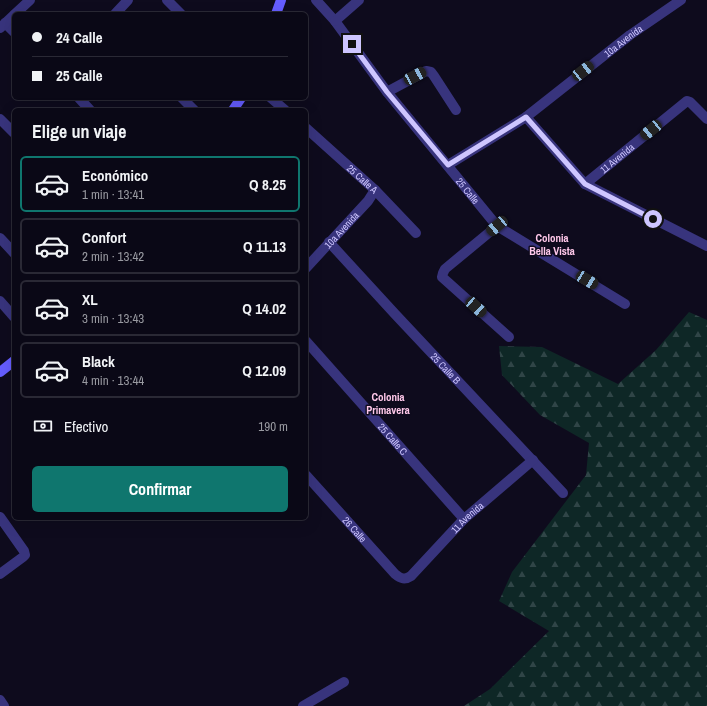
<!DOCTYPE html>
<html lang="es">
<head>
<meta charset="utf-8">
<style>
	body { margin:0; font-family:"Archivo Narrow",sans-serif; background:#13111f; color:#f1f3f6; height:100vh; display:flex; flex-direction:column; font-size:15px; white-space:nowrap }
	* { box-sizing:border-box; margin:0 }
	p { font-size:13px; color:#999aa1 }
	.icon { flex:none; width:22px; height:22px; fill:none; stroke:currentColor; stroke-width:2; stroke-linecap:round; stroke-linejoin:round }
	.map { position:relative; flex:1; overflow:hidden }
	.side { position:absolute; left:12px; top:108px; width:296px; height:412px; display:flex; flex-direction:column; background:#0a0816; border-radius:6px; box-shadow:0 4px 16px #0002,0 0 0 1px #2a2935 }
	.side>* { flex:none }
	.banner { position:absolute; left:12px; top:12px; width:296px; height:88px; border-radius:6px; box-shadow:0 4px 16px #0002,0 0 0 1px #2a2935; display:grid; align-content:center; height:88px; padding:0 20px; background:#0a0816 }
	.end { position:absolute; width:18px; height:18px; margin:-9px; border:5px solid #cec6ff; background:#111; box-shadow:0 0 0 2px #111 }
	.from { border-radius:50% }
	.car { position:absolute; width:12px; height:24px; margin:-12px -6px; border-radius:5px; box-shadow:0 0 3px 1px #0007; background:linear-gradient(#222 24%,#8ab4d8 0 40%,#222 0 76%,#8ab4d8 0 86%,#222 0) }
	.banner b { display:flex; align-items:center; gap:14px; height:38px; font-size:15px }
	.banner b+b { border-top:1px solid #2a2935 }
	.banner i { width:10px; height:10px; background:#f1f3f6 }
	ul { padding:0; list-style:none }
	li { display:flex; align-items:center; gap:12px; height:56px; margin:0 8px 6px; padding:0 12px; border:2px solid #2a2935; border-radius:6px }
	li div { flex:1 }
	li b { display:block; font-size:15px }
	li em { font-style:normal; font-weight:700 }
	li.on { border-color:#0f766e }
	li>.icon { width:36px; height:36px; stroke-width:1.5 }
	h2 { padding:0 20px; font-size:18px; line-height:48px }
	.pay { display:flex; align-items:center; gap:10px; height:44px; padding:0 20px; font-size:15px }
	.pay p { margin-inline-start:auto }
	.primary-button { display:flex; gap:8px; margin-top:auto; padding:8px 20px }
	.primary-button a { flex:1; height:46px; border-radius:6px; background:#0f766e; color:#fff; font-size:16px; font-weight:700; line-height:46px; text-align:center }
	.map>svg:first-child { display:block }
	.forest { fill:url(#forest-firs) }
	.lines { fill:none; stroke-linecap:round; stroke-linejoin:round }
	.street { stroke:#38347d; stroke-width:10 }
	.secondary { stroke:#655dff; stroke-width:10 }
	.route { stroke:#cec6ff; stroke-width:5 }
	.labels { text-anchor:middle; stroke-width:3; stroke-linejoin:round; paint-order:stroke }
	.street-label { font-size:10px; fill:#cec6ff; stroke:#0e0b1d }
	.neighbourhood-label { font-size:11px; font-weight:bold; fill:#ffc8ea; stroke:#0e0b1d }
</style>
</head>
<body>
<div class="map">
<svg width="707" height="706" viewBox="0 0 707 706">
	<defs>
		<pattern id="forest-firs" width="22" height="20" patternUnits="userSpaceOnUse"><rect width="22" height="20" fill="#0e2726"/><path d="M5 1l3.5 6h-7zM16 11l3.5 6h-7z" fill="#304547"/></pattern>
	</defs>
	<rect width="100%" height="100%" fill="#0e0b1d"/>
	<path class="forest" d="M689,312l18,8v386h-243l26,-17 59,-58 -50,-30 13,-29 74,-97 3,-32 -49,-28 -38,-40 -3,-29 43,1 76,37 38,-34z"/>
	<g class="lines">
		<g class="street">
			<path d="M167,0l14,14"/>
			<path id="s1" d="M316,0l19,21 52,71 110,134 128,78"/>
			<path d="M15,14l15,-14"/>
			<path d="M115,14l13,-14"/>
			<path d="M335,21l24,-21"/>
			<path d="M5,23l9,9"/>
			<path d="M0,28l14,-13"/>
			<path d="M387,92l39,-21 5,1 3,4 22,34"/>
			<path d="M79,98l11,12"/>
			<path d="M182,98l12,12"/>
			<path d="M271,98l14,12"/>
			<path d="M526,117l59,67 122,62"/>
			<path d="M0,119l14,14"/>
			<path id="s2" d="M306,128l69,62 41,43"/>
			<path id="s3" d="M448,165l78,-48 104,-82 51,-35"/>
			<path id="s4" d="M585,184l102,-83 3,1 17,17"/>
			<path d="M497,226l-52,43 -2,4 -1,4 67,60"/>
			<path d="M0,238l14,15"/>
			<path id="s5" d="M329,242l66,72 168,179"/>
			<path id="s6" d="M306,268l62,-67 7,-11"/>
			<path d="M0,301l14,16"/>
			<path id="s7" d="M306,341l158,178"/>
			<path id="s8" d="M306,475l89,99c6,5 10,6 16,2l53,-57 69,-59"/>
			<path d="M0,517l24,34 1,4 -2,2 -23,17"/>
			<path d="M0,700l4,6"/>
			<path d="M303,706l41,-24"/>
		</g>
		<path class="secondary" d="M276,14l5,-14
			M233,110l8,-12
			M0,372l14,-11"/>
	</g>
	<g class="lines">
		<path class="route" d="M352,44l35,48 61,73 78,-48 59,67 68,35"/>
	</g>
	<g class="labels">
		<g class="street-label">
			<text dy="4" stroke="none"><textPath href="#s3" startOffset="215">10a Avenida</textPath></text>
			<text dy="4" stroke="none"><textPath href="#s4" startOffset="41">11 Avenida</textPath></text>
			<text dy="4" stroke="none"><textPath href="#s2" startOffset="76">25 Calle A</textPath></text>
			<text dy="4" stroke="none"><textPath href="#s1" startOffset="244">25 Calle</textPath></text>
			<text dy="4" stroke="none"><textPath href="#s6" startOffset="52">10a Avenida</textPath></text>
			<text dy="4" stroke="none"><textPath href="#s5" startOffset="172">25 Calle B</textPath></text>
			<text dy="4" stroke="none"><textPath href="#s7" startOffset="131">25 Calle C</textPath></text>
			<text dy="4" stroke="none"><textPath href="#s8" startOffset="232">11 Avenida</textPath></text>
			<text dy="4" stroke="none"><textPath href="#s8" startOffset="73">26 Calle</textPath></text>
		</g>
		<g class="neighbourhood-label">
			<text x="552" y="242">Colonia<tspan x="552" dy="13">Bella Vista</tspan></text>
			<text x="388" y="401">Colonia<tspan x="388" dy="13">Primavera</tspan></text>
		</g>
	</g>
</svg>
<i class="end from" style="left:653px;top:219px"></i>
<i class="end" style="left:352px;top:44px"></i>
<i class="car" style="left:583px;top:71px;rotate:52deg"></i>
<i class="car" style="left:415px;top:76px;rotate:62deg"></i>
<i class="car" style="left:651px;top:130px;rotate:231deg"></i>
<i class="car" style="left:497px;top:226px;rotate:230deg"></i>
<i class="car" style="left:587px;top:280px;rotate:121deg"></i>
<i class="car" style="left:476px;top:307px;rotate:132deg"></i>
<div class="banner">
<b><i class="from"></i>24 Calle</b>
<b><i></i>25 Calle</b>
</div>
<section class="side">
<h2>Elige un viaje</h2>
<ul>
<li class="on"><svg class="icon" aria-label="car" viewBox="0 0 24 24"><path d="M5 17H2v-5l4-1 3-4h7l3 4 3 1v5h-3M9 17h6M6 11h13"/><circle cx="7" cy="17" r="2"/><circle cx="17" cy="17" r="2"/></svg><div><b>Económico</b><p>1 min · 13:41</p></div><em>Q 8.25</em></li>
<li><svg class="icon" aria-label="car" viewBox="0 0 24 24"><path d="M5 17H2v-5l4-1 3-4h7l3 4 3 1v5h-3M9 17h6M6 11h13"/><circle cx="7" cy="17" r="2"/><circle cx="17" cy="17" r="2"/></svg><div><b>Confort</b><p>2 min · 13:42</p></div><em>Q 11.13</em></li>
<li><svg class="icon" aria-label="car" viewBox="0 0 24 24"><path d="M5 17H2v-5l4-1 3-4h7l3 4 3 1v5h-3M9 17h6M6 11h13"/><circle cx="7" cy="17" r="2"/><circle cx="17" cy="17" r="2"/></svg><div><b>XL</b><p>3 min · 13:43</p></div><em>Q 14.02</em></li>
<li><svg class="icon" aria-label="car" viewBox="0 0 24 24"><path d="M5 17H2v-5l4-1 3-4h7l3 4 3 1v5h-3M9 17h6M6 11h13"/><circle cx="7" cy="17" r="2"/><circle cx="17" cy="17" r="2"/></svg><div><b>Black</b><p>4 min · 13:44</p></div><em>Q 12.09</em></li>
</ul>
<div class="pay"><svg class="icon" aria-label="cash" viewBox="0 0 24 24"><path d="M3 7h18v10H3z"/><circle cx="12" cy="12" r="2"/></svg>Efectivo<p>190 m</p></div>
<div class="primary-button"><a>Confirmar</a></div>
</section>
</div>
</body>
</html>
